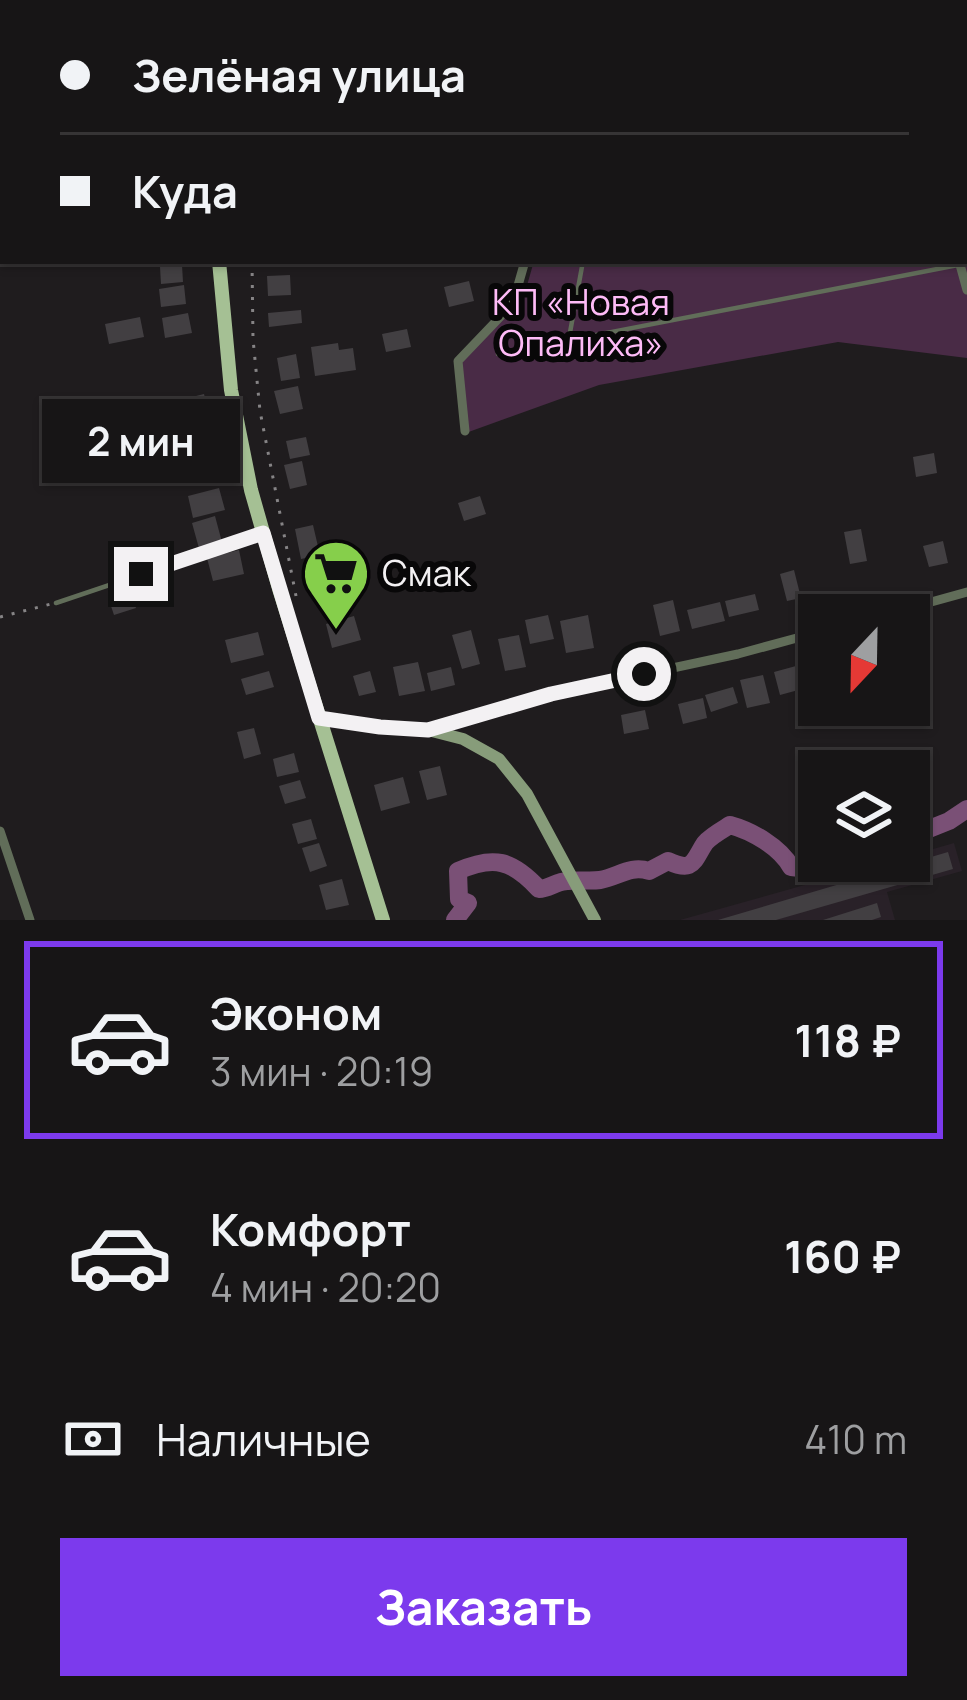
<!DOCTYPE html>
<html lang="ru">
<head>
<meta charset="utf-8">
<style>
	body { margin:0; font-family:Manrope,sans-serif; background:#201e1f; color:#f1f3f6; height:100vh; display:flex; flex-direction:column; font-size:45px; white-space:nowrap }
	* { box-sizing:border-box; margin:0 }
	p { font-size:39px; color:#9e9fa1 }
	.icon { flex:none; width:66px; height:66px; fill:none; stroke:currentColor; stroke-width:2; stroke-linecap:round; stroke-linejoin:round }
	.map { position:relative; height:920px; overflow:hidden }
	.panel { display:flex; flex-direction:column; background:#171516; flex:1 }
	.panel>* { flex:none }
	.banner { position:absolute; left:0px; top:0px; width:969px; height:264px; box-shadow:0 3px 9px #0004,0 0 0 3px #363435; display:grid; align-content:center; height:264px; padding:0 60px; background:#171516 }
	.needle { width:78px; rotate:202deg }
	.tools { position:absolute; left:798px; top:594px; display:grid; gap:24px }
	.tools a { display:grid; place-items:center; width:132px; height:132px; border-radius:0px; background:#171516; box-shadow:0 3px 9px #0004,0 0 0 3px #363435; font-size:60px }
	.end { position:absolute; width:54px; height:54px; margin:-27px; border:15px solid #f3f1f3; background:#111; box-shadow:0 0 0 6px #111 }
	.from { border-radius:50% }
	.bubble { position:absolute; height:84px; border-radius:0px; background:#171516; box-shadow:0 3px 9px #0004,0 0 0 3px #363435; font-size:39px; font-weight:700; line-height:84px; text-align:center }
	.banner b { display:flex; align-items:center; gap:42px; height:114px; font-size:45px }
	.banner b+b { border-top:3px solid #363435 }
	.banner i { width:30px; height:30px; background:#f1f3f6 }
	ul { padding:21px 0 0; list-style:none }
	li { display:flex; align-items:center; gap:36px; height:198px; margin:0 24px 18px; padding:0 36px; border:6px solid transparent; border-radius:0px }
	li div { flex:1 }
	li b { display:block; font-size:45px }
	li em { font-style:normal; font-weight:700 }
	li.current { border-color:#7c3aed }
	li>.icon { width:108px; height:108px; stroke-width:1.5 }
	.pay { display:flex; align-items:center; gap:30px; height:132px; padding:0 60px; font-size:45px }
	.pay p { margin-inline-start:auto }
	.button { display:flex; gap:24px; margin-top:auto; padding:24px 60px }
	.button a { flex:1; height:138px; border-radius:0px; background:#7c3aed; color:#fff; font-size:48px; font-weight:700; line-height:138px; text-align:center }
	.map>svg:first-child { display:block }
	.built { fill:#292128 }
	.green { fill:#492b46 }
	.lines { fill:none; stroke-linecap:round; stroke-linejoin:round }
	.river { stroke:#7a5076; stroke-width:18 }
	.building { fill:#423f42 }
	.path { stroke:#868486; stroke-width:3; stroke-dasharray:3 9; stroke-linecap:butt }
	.lane { stroke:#616d59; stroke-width:4.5 }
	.street { stroke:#616d59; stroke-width:9 }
	.secondary { stroke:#879c7a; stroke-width:12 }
	.primary { stroke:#a5c094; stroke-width:14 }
	.route { stroke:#f3f1f3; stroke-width:15 }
	.labels { text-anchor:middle; stroke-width:12; stroke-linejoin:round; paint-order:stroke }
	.park-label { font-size:36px; fill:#febbf7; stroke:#080708 }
	.poi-label { font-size:36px; fill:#f3f1f3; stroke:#080708; text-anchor:start }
</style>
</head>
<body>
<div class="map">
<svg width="967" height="920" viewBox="0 0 967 920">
	<rect width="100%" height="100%" fill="#1f1c1e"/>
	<path class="built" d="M954,843l8,28 -75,21 8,28h-215l210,-59h19v-5z"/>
	<path class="green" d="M545,0h422v358l-129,-16 -239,43 -136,49 -8,-75 67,-56 12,-42h432v-258h-421z"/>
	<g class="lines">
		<path class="river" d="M909,837l40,-16 18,-12
			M455,920l13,-17 -9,-4 -1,-28c36,-16 54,-11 81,18 7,0 13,-4 19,-6 12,-5 29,-1 42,-3 18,-3 30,-15 49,-9l19,-10c26,12 25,0 37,-18 6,-7 17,-13 25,-18 22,6 50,22 61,42l18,2 10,-9"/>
	</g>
	<path class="building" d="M182,265l1,17 -22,2 -1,-17z
		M290,275l1,20 -23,1 -1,-20z
		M469,281l5,20 -25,6 -5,-20z
		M184,285l2,19 -25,3 -2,-18z
		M301,310l1,13 -33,4 -1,-14z
		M188,313l4,20 -27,5 -3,-20z
		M140,317l4,20 -35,7 -4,-20z
		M407,329l4,18 -25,5 -4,-18z
		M338,343l1,7 14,-2 3,22 -41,6 -4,-29z
		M296,354l4,24 -19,3 -4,-23z
		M298,386l5,23 -23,5 -6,-23z
		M204,394l4,16 -21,5 -1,-4 -23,6 -3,-12z
		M211,432l5,19 -19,4 -5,-19z
		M306,437l4,18 -20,4 -4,-18z
		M934,453l3,20 -21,4 -3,-20z
		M302,461l5,24 -17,4 -6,-24z
		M219,488l6,22 -32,8 -5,-22z
		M480,496l6,18 -22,7 -6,-18z
		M215,516l8,30 -23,6 -8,-29z
		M313,525l7,30 -19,4 -6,-30z
		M861,529l6,32 -17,3 -6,-32z
		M943,541l5,22 -19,4 -6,-21z
		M239,550l5,24 -31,7 -6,-23z
		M794,570l7,28 -14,3 -7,-27z
		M130,589l6,19 -22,7 -6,-18z
		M755,594l4,16 -30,7 -4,-16z
		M673,600l7,31 -20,5 -7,-31z
		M720,602l5,19 -33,8 -5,-19z
		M548,615l6,24 -24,5 -5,-24z
		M588,615l6,33 -28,5 -6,-32z
		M354,616l7,24 -29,8 -6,-24z
		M471,630l9,34 -18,5 -10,-34z
		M258,632l6,23 -33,8 -6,-23z
		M519,635l7,32 -21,4 -7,-32z
		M418,662l7,29 -26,5 -6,-29z
		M796,666l6,23 -22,6 -6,-23z
		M451,667l4,18 -24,6 -4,-18z
		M269,671l5,16 -28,8 -5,-16z
		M370,671l6,21 -17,4 -6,-20z
		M763,675l7,28 -23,5 -7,-28z
		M733,687l5,16 -27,9 -6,-17z
		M703,698l4,20 -24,6 -5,-20z
		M645,710l4,19 -25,5 -3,-19z
		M254,728l7,26 -17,5 -7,-27z
		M294,753l5,19 -22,5 -4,-18z
		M440,766l7,29 -20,5 -8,-29z
		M403,777l7,26 -29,8 -7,-26z
		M300,780l6,18 -21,6 -6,-18z
		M311,819l6,20 -19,5 -6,-20z
		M319,843l8,23 -17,6 -8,-24z
		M948,852l5,17 -177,51h-58z
		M342,879l7,26 -23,5 -7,-25z
		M877,903l4,14 -9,3h-49z"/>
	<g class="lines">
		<path class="path" d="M234,0v3
			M252,261l1,78 7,72 36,185
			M0,617l51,-13"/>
		<path class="lane" d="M584,0v3
			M966,7l1,-1
			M569,338l14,-77
			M498,354l460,-89
			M56,603l205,-69"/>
		<path class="street" d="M534,0v3
			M890,0v3
			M605,3l16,-3
			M959,261l8,29
			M465,431l-7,-70 43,-45 14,-20 10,-35
			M884,615l83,-23
			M429,730l122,-36 187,-40 81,-22
			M0,831l30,89"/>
		<path class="secondary" d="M319,718l61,9 48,3 35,9 36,20 28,35 68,126"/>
		<path class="primary" d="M208,0v3
			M219,261l12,129 20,100 29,102 103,328"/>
	</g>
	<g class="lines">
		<path class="route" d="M141,574l122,-41 56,185 61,9 48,3 123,-36 93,-20"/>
	</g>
	<defs>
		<symbol id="supermarket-pin" viewBox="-11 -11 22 30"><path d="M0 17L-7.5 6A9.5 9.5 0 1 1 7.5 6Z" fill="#86cf4b" stroke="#080708"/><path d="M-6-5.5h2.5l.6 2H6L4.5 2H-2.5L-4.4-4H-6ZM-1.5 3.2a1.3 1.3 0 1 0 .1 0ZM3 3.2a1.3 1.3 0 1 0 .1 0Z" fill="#111"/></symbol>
	</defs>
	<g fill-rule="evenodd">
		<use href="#supermarket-pin" x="298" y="535" width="76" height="104"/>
	</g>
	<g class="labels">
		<g class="park-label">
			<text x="581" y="315">КП «Новая<tspan x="581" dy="41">Опалиха»</tspan></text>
		</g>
		<g class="poi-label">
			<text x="382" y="586">Смак</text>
		</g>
	</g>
</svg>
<div class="tools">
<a><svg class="needle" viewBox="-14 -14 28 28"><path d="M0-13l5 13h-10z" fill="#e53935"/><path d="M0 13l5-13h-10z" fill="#9e9fa1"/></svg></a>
<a><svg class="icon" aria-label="layers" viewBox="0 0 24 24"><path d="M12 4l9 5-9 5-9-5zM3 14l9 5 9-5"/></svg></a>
</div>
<i class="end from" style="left:644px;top:674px"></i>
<i class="end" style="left:141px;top:574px"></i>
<div class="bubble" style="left:42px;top:399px;width:198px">2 мин</div>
<div class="banner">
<b><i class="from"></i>Зелёная улица</b>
<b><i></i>Куда</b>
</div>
</div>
<section class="panel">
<ul>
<li class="current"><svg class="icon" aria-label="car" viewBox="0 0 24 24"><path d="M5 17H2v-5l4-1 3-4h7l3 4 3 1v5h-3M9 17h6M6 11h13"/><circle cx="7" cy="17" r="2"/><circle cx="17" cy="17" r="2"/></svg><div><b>Эконом</b><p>3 мин · 20:19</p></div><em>118 ₽</em></li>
<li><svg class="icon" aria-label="car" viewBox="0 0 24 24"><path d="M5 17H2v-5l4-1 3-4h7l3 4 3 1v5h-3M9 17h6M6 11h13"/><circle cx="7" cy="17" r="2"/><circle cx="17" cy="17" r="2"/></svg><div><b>Комфорт</b><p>4 мин · 20:20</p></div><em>160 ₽</em></li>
</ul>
<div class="pay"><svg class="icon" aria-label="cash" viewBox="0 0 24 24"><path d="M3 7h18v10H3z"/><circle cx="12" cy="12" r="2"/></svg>Наличные<p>410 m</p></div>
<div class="button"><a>Заказать</a></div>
</section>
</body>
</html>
